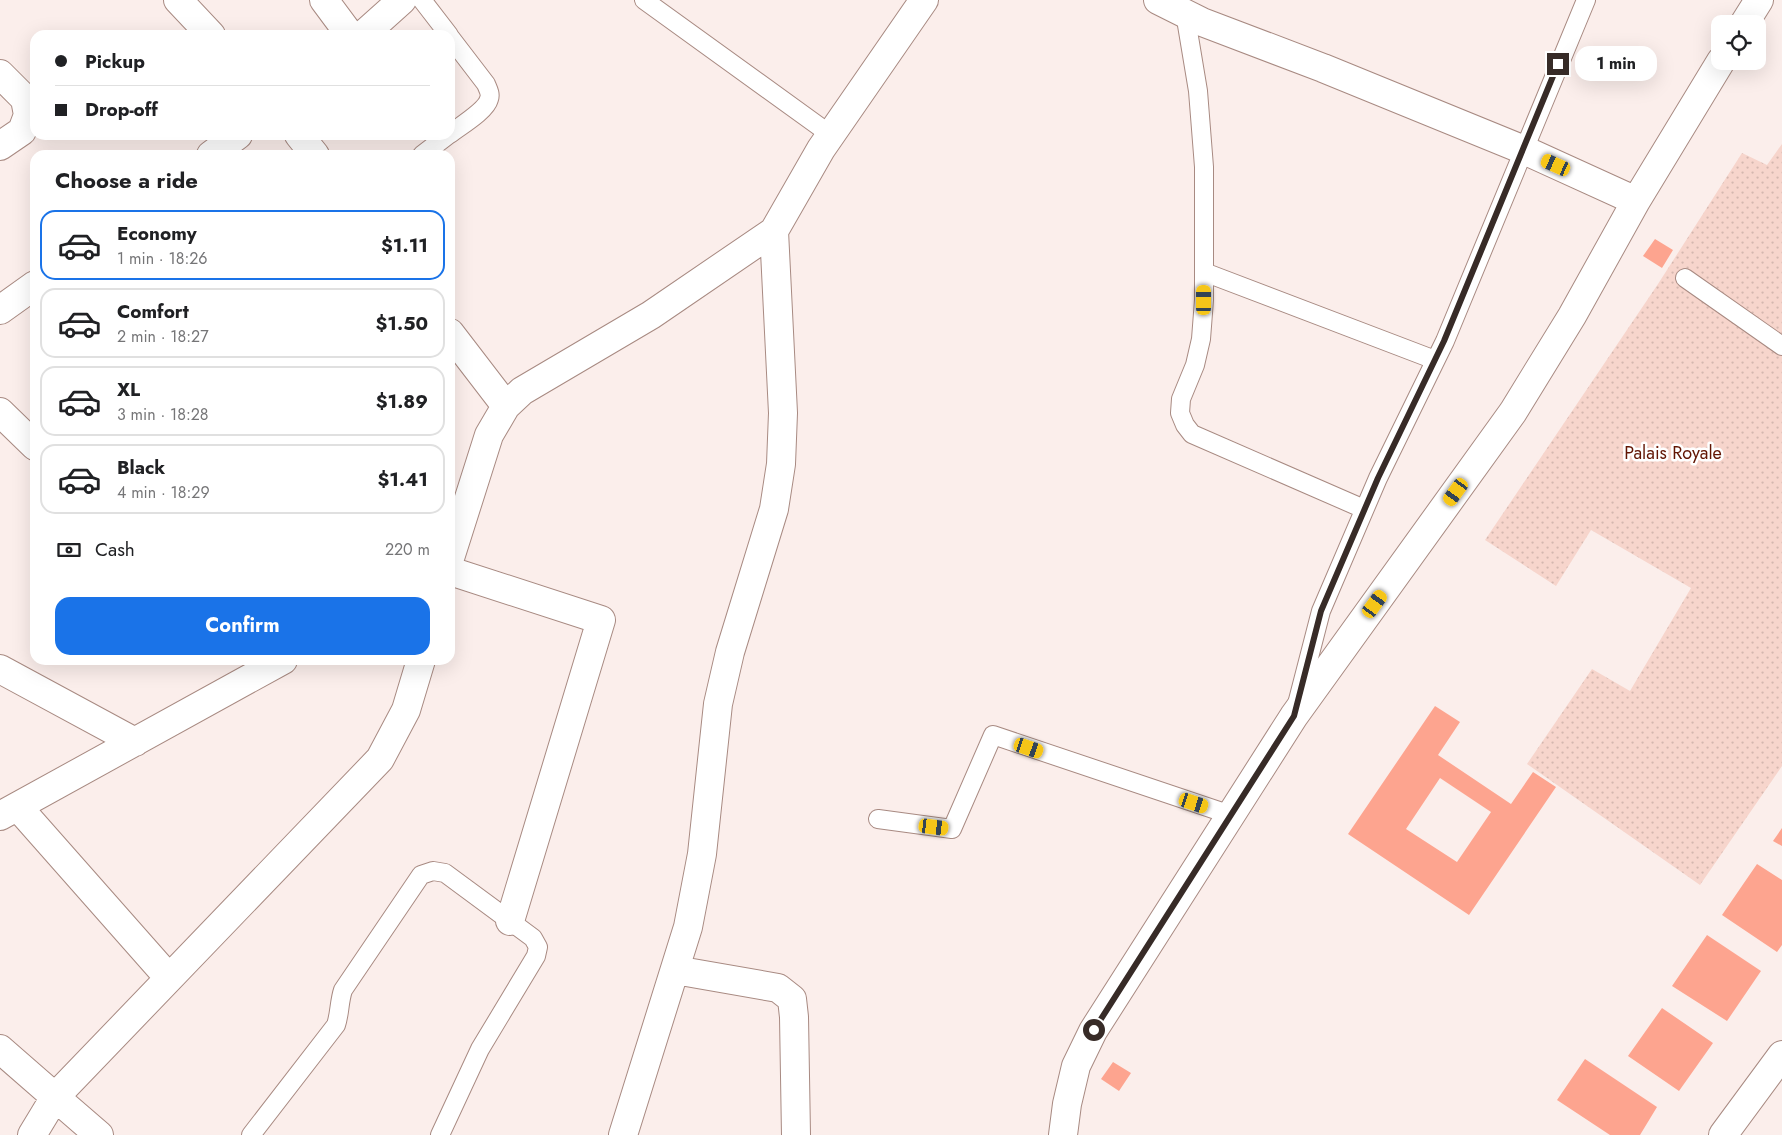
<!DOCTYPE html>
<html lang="en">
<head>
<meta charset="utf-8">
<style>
	body { margin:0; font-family:Jost,sans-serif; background:#f2f2f2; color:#202124; height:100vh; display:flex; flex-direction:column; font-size:19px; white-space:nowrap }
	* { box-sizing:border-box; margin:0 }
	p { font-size:16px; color:#757577 }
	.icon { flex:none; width:28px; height:28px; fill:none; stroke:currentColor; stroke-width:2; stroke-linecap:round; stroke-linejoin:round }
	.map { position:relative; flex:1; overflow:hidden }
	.drawer { position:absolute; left:30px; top:150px; width:425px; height:515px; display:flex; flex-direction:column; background:#fff; border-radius:15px; box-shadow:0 5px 20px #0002 }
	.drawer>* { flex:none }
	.hud { position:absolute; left:30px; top:30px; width:425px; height:110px; border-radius:15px; box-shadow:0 5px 20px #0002; display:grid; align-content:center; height:110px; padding:0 25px; background:#fff }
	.tools { position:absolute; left:1711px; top:15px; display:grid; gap:10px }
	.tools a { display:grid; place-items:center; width:55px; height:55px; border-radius:10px; background:#fff; box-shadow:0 5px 20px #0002; font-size:25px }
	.end { position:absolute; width:22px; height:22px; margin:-11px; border:6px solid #372b27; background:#fff; box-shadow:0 0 0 2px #fff }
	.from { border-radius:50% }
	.bubble { position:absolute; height:35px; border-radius:15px; background:#fff; box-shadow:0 5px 20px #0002; font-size:16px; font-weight:700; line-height:35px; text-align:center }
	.car { position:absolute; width:15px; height:30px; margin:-15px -8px; border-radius:6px; box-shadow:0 0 4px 1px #0007; background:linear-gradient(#f5c518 24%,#345 0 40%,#f5c518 0 76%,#345 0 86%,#f5c518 0) }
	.hud b { display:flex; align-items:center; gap:18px; height:48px; font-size:19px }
	.hud b+b { border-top:1px solid #e0e0e0 }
	.hud i { width:12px; height:12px; background:#202124 }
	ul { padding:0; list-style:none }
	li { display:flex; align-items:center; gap:15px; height:70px; margin:0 10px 8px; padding:0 15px; border:2px solid #e0e0e0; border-radius:15px }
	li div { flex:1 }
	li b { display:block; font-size:19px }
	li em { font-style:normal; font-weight:700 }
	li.active { border-color:#1a73e8 }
	li>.icon { width:45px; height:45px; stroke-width:1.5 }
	h2 { padding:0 25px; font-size:22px; line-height:60px }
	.pay { display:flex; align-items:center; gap:12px; height:55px; padding:0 25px; font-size:19px }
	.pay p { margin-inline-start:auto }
	.button { display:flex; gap:10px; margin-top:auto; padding:10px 25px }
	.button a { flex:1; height:58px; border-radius:15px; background:#1a73e8; color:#fff; font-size:20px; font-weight:700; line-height:58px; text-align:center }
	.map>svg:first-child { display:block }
	.garden { fill:url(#garden-dots) }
	.building { fill:#fda48f; fill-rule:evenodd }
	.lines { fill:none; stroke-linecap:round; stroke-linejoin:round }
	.lane-casing { stroke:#a88a82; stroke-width:20 }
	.street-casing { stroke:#a88a82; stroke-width:30 }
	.lane { stroke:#fff; stroke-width:18 }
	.street { stroke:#fff; stroke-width:28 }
	.route { stroke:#372b27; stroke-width:6 }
	.labels { text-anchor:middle; stroke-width:5; stroke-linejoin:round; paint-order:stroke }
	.park-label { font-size:18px; fill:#621503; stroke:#fff }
</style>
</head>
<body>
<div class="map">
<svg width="1782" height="1135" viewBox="0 0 1782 1135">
	<defs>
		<pattern id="garden-dots" width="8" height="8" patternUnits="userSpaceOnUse" patternTransform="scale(1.25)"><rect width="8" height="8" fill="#f7d5cc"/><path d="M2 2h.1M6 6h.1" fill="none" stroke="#d4b7af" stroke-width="1.8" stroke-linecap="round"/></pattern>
	</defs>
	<rect width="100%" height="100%" fill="#fbeeeb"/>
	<path class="garden" d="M1782,144v622l-82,119 -173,-121 65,-95 38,22 61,-103 -100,-58 -35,56 -71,-46 173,-256 84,-131 25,12z"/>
	<path class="building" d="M1655,239l18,11 -11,18 -19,-12z
		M1435,706l25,16 -22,33 73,49 22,-32 23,15 -87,128 -121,-81zM1440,778l51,34 -34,50 -51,-33z
		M1782,828v18l-9,-5z
		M1757,864l25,16v65l-5,7 -55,-37z
		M1707,935l54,36 -34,50 -55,-35z
		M1662,1008l51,35 -34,48 -51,-35z
		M1585,1059l72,48 -17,28h-30l-53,-35z
		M1113,1062l18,11 -12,18 -18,-12z"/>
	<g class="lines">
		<defs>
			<path id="lane" d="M422,0l27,35
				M644,0l187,135
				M1185,13l13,78 6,76v133l-3,39 -6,26 -14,34 -1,14 5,12 7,9 172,75
				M450,37l36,47c2,5 5,10 3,15 -3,12 -29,27 -39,35
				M422,155l26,-20
				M1204,272l231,88
				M1685,278l97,68
				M1297,704l24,-93 57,-133 67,-137 141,-341
				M878,819l74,10 41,-94 238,80
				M251,1135l85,-110c4,-12 3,-23 7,-35l78,-115 12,-4 12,2 88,65 5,9 -2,9 -56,93 -40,86"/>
			<path id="street" d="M178,0l33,35
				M324,0l26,35
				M1158,0l44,22 121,46 201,82 112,51
				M1744,24l15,-24
				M363,35l39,-35
				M0,74l25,25 3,16 -6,16 -22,15
				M299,135l16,20
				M211,155l27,-20
				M0,310l35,-25
				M450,333l56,73
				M0,412l35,34
				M450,558l39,-123 17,-29 16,-15 129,-76 123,-84 47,-82 103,-149
				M450,571l151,49 -91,301
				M0,669l135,73
				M18,807l151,171
				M0,816l283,-156
				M675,970l103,18 14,11 2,18 2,118
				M0,1049l55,48 -23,38
				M99,1135l-44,-38 325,-338 26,-49 15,-50
				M623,1135l65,-208 14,-73 16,-150 12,-52 44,-143 7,-45 2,-51 -9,-182
				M1063,1135l4,-31 9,-38 17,-35 201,-315 219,-304 59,-96 64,-115 85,-140
				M1723,1135l59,-80"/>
		</defs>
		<use href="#lane" class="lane-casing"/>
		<use href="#street" class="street-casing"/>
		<use href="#lane" class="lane"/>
		<use href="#street" class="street"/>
	</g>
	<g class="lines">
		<path class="route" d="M1094,1030l200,-314 27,-105 57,-133 66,-137 114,-277"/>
	</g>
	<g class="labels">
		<g class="park-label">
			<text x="1673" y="459">Palais Royale</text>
		</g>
	</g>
</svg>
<div class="tools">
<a><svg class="icon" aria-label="locate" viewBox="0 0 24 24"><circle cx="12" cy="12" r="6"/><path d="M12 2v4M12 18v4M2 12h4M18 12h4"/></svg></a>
</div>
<i class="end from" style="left:1094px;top:1030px"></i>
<i class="end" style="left:1558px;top:64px"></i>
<div class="bubble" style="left:1575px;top:46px;width:82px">1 min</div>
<i class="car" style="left:1556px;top:165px;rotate:294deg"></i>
<i class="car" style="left:1204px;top:300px;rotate:0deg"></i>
<i class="car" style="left:1456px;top:492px;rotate:216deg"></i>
<i class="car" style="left:1375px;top:604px;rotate:36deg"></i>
<i class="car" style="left:1029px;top:748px;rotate:109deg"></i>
<i class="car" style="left:1194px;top:803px;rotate:108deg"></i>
<i class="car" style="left:934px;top:827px;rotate:97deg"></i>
<div class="hud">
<b><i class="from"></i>Pickup</b>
<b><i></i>Drop-off</b>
</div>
<section class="drawer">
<h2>Choose a ride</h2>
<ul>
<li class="active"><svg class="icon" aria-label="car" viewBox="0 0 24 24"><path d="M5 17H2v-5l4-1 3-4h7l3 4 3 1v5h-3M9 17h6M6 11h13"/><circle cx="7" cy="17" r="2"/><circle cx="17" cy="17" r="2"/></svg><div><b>Economy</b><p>1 min · 18:26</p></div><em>$1.11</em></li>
<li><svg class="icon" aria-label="car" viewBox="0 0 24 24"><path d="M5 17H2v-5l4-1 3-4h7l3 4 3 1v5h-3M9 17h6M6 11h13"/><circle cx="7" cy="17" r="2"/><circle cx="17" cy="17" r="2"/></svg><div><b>Comfort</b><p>2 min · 18:27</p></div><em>$1.50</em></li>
<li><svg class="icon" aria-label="car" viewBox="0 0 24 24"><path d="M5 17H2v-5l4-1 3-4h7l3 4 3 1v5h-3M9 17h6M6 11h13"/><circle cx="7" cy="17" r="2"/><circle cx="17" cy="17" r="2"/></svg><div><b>XL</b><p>3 min · 18:28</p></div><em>$1.89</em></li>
<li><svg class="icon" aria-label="car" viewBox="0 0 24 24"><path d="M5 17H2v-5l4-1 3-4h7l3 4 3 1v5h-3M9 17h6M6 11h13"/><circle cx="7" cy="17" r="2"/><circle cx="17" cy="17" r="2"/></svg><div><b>Black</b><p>4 min · 18:29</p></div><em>$1.41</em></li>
</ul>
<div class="pay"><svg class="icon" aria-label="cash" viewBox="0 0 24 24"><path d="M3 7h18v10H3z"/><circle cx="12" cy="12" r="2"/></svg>Cash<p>220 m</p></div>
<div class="button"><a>Confirm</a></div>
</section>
</div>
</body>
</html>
